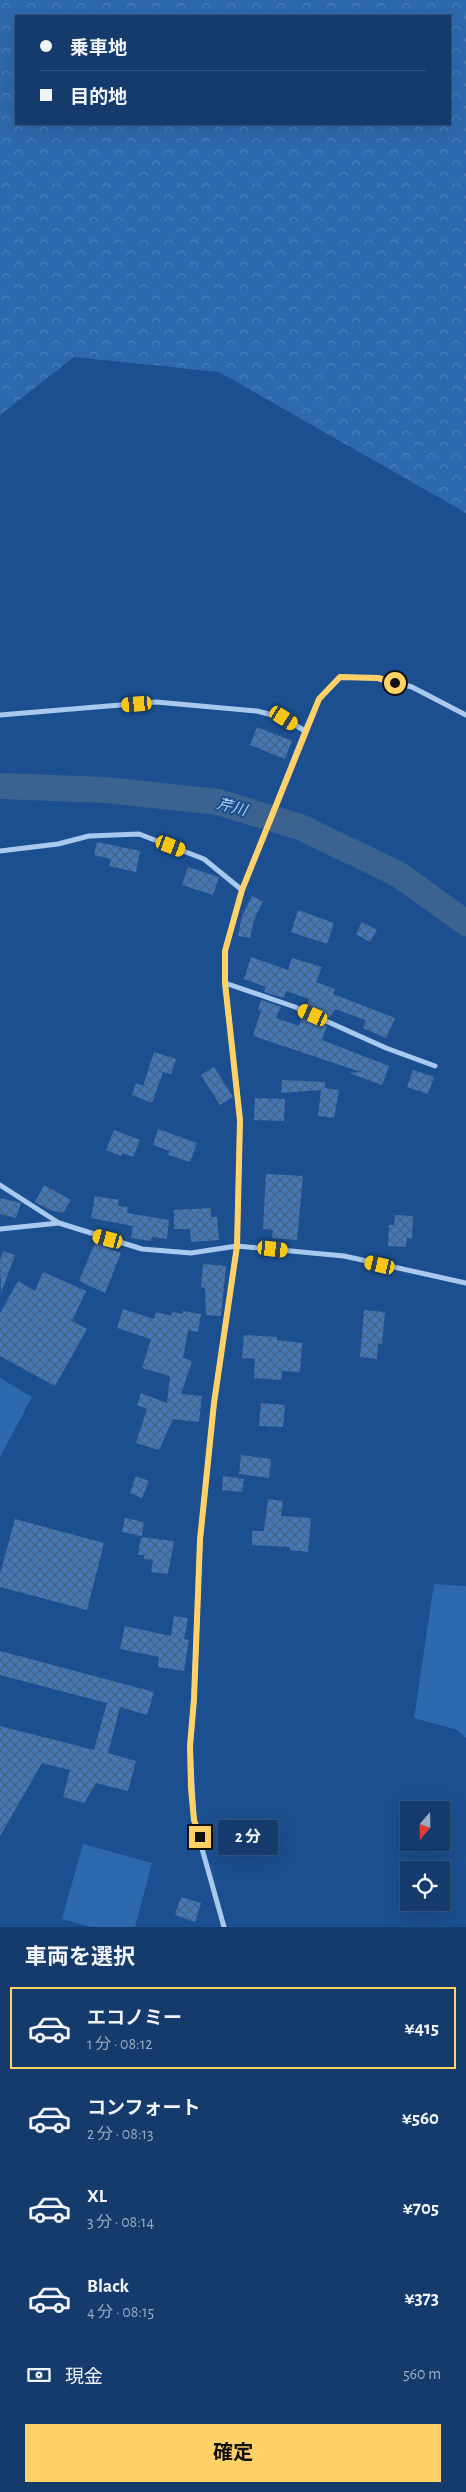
<!DOCTYPE html>
<html lang="ja">
<head>
<meta charset="utf-8">
<style>
	body { margin:0; font-family:"Alegreya Sans","Noto Sans JP",sans-serif; background:#214673; color:#f1f3f6; height:100vh; display:flex; flex-direction:column; font-size:19px; white-space:nowrap }
	* { box-sizing:border-box; margin:0 }
	p { font-size:16px; color:#9dadc1 }
	.icon { flex:none; width:28px; height:28px; fill:none; stroke:currentColor; stroke-width:2; stroke-linecap:round; stroke-linejoin:round }
	.map { position:relative; height:1927px; overflow:hidden }
	.side { display:flex; flex-direction:column; background:#143b6b; flex:1 }
	.side>* { flex:none }
	.hud { position:absolute; left:15px; top:15px; width:436px; height:110px; border-radius:0px; box-shadow:0 5px 20px #0002,0 0 0 1px #33557e; display:grid; align-content:center; height:110px; padding:0 25px; background:#143b6b }
	.needle { width:32px; rotate:200deg }
	.fabs { position:absolute; left:400px; top:1801px; display:grid; gap:10px }
	.fabs a { display:grid; place-items:center; width:50px; height:50px; border-radius:0px; background:#143b6b; box-shadow:0 5px 20px #0002,0 0 0 1px #33557e; font-size:25px }
	.end { position:absolute; width:22px; height:22px; margin:-11px; border:6px solid #ffd166; background:#111; box-shadow:0 0 0 2px #111 }
	.from { border-radius:50% }
	.bubble { position:absolute; height:35px; border-radius:0px; background:#143b6b; box-shadow:0 5px 20px #0002,0 0 0 1px #33557e; font-size:16px; font-weight:700; line-height:35px; text-align:center }
	.car { position:absolute; width:15px; height:30px; margin:-15px -8px; border-radius:6px; box-shadow:0 0 4px 1px #0007; background:linear-gradient(#f5c518 24%,#345 0 40%,#f5c518 0 76%,#345 0 86%,#f5c518 0) }
	.hud b { display:flex; align-items:center; gap:18px; height:48px; font-size:19px }
	.hud b+b { border-top:1px solid #33557e }
	.hud i { width:12px; height:12px; background:#f1f3f6 }
	ul { padding:0; list-style:none }
	li { display:flex; align-items:center; gap:15px; height:82px; margin:0 10px 8px; padding:0 15px; border:2px solid transparent; border-radius:0px }
	li div { flex:1 }
	li b { display:block; font-size:19px }
	li em { font-style:normal; font-weight:700 }
	li.active { border-color:#ffd166 }
	li>.icon { width:45px; height:45px; stroke-width:1.5 }
	h2 { padding:0 25px; font-size:22px; line-height:60px }
	.pay { display:flex; align-items:center; gap:12px; height:55px; padding:0 25px; font-size:19px }
	.pay p { margin-inline-start:auto }
	.button { display:flex; gap:10px; margin-top:auto; padding:10px 25px }
	.button a { flex:1; height:58px; border-radius:0px; background:#ffd166; color:#111; font-size:20px; font-weight:700; line-height:58px; text-align:center }
	.map>svg:first-child { display:block }
	.grass { fill:#2e69ad }
	.forest { fill:url(#forest-crowns); fill-rule:evenodd }
	.lines { fill:none; stroke-linecap:round; stroke-linejoin:round }
	.river { stroke:#3c6290; stroke-width:26 }
	.building { fill:url(#building-cross-hatch) }
	.street { stroke:#a9c9ee; stroke-width:5 }
	.route { stroke:#ffd166; stroke-width:6 }
	.labels { text-anchor:middle; stroke-width:4; stroke-linejoin:round; paint-order:stroke }
	.water-label { font-size:15px; font-style:italic; fill:#b5d3f5; stroke:#1b4f8f }
</style>
</head>
<body>
<div class="map">
<svg width="466" height="1927" viewBox="0 0 466 1927">
	<defs>
		<pattern id="forest-crowns" width="20" height="18" patternUnits="userSpaceOnUse" patternTransform="scale(1.25)"><rect width="20" height="18" fill="#2e69ad"/><path d="M2 6a3 3 0 1 1 6 0M12 15a3 3 0 1 1 6 0" fill="none" stroke="#4d80b9"/></pattern>
		<pattern id="building-cross-hatch" width="8" height="8" patternUnits="userSpaceOnUse" patternTransform="scale(1.25)"><rect width="8" height="8" fill="#4478b7"/><path d="M0 0l8 8M0 8l8-8" fill="none" stroke="#486282"/></pattern>
	</defs>
	<rect width="100%" height="100%" fill="#1b4f8f"/>
	<path class="grass" d="M0,1378l32,19 -32,60z
		M434,1584l32,2v152l-9,-8 -43,-12z
		M83,1844l69,19 -17,64h-44l-29,-8z"/>
	<path class="forest" d="M0,0h466v513l-247,-141 -145,-15 -74,58zM16,16h434v108h-434z"/>
	<g class="lines">
		<path class="river" d="M0,786l106,4 112,12 82,25 98,47 68,49"/>
	</g>
	<path class="building" d="M257,727l35,14 -7,18 -35,-14z
		M97,842l43,9 -4,21 -27,-6 2,-7 -17,-4z
		M188,867l31,10 -6,18 -31,-10z
		M252,896l11,5 -9,19 -4,18 -12,-2 4,-20z
		M298,910l36,13 -7,21 -36,-12z
		M362,922l15,8 -7,12 -14,-8z
		M251,957l37,13 4,-12 30,9 -6,15 19,7 -2,5 62,24 -9,20 -23,-10 3,-8 -31,-11 -6,9 -23,-11 3,-8 -23,-8 -2,7 -20,-6 2,-5 -22,-8z
		M261,1000l20,7 -5,11 23,8 4,-11 24,11 -5,14 67,26 -7,19 -33,-12 12,-1 -108,-36 8,-25 -3,-1z
		M154,1052l22,7 -5,15 -8,-2 -11,31 -20,-8 4,-12 7,3z
		M214,1067l19,30 -13,8 -19,-30z
		M413,1070l21,7 -6,17 -21,-7z
		M282,1080l43,2v6l14,2 -5,28 -16,-2 3,-26 -40,3z
		M255,1098l30,1 -1,22 -30,-1z
		M158,1129l39,14 -7,19 -22,-7 2,-4 -17,-6z
		M114,1130l26,10 -7,17 -10,-4 -2,3 -15,-6z
		M266,1174l37,2 -6,64 -25,-2 1,-8 -10,-1z
		M44,1185l27,15 -8,13 -13,-3 -15,-8z
		M95,1196l24,4 -1,6 10,1 -1,6 42,7 -2,19 -15,-2 -1,4 -20,-3 2,-12 -42,-8z
		M0,1198l21,5 -5,15 -16,-4z
		M211,1208v9h6l2,23 -28,2 -1,-13h-16v-19z
		M395,1215l18,1 -1,23 -5,-1 -1,9 -18,-1 1,-21h5z
		M95,1243l26,10 -16,40 -26,-12z
		M3,1251l12,4 -14,38 -1,-33z
		M203,1264l23,2 -5,50 -15,-1 -1,-27 -4,-1z
		M43,1272l43,19 -14,30 15,8 -32,57 -55,-30v-43l18,-32 17,10z
		M123,1309l31,10 2,-7 15,4 1,-4 10,2 1,-3 18,3 -3,18 -10,-2 -5,28 9,3 -11,33 21,2 -3,26 -26,-3 -14,31 -23,-7 11,-34 -10,-4 4,-12 26,10 3,-27 -28,-8 9,-29 -34,-11z
		M364,1310l21,2 -3,32 -4,-1 -1,16 -17,-2z
		M244,1335l33,2v3l25,3 -2,29 -18,-1 -1,9 -27,-2 1,-19 -13,-1z
		M261,1403l24,2 -2,22 -24,-1z
		M241,1455l30,4 -2,19 -30,-4z
		M136,1476l13,5 -7,17 -12,-5z
		M223,1476l21,3 -2,13 -20,-2z
		M268,1499l15,2 -2,15 30,2 -3,34 -18,-2v-3l-38,-2v-14h12z
		M125,1518l19,4 -2,14 -20,-4z
		M15,1519l89,24 -17,67 -87,-23v-13z
		M141,1537l33,4 -6,33 -17,-2 2,-12 -9,-1v-4h-6z
		M174,1616l14,2 -4,21 5,1 -5,31 -26,-4 1,-10 -39,-8 5,-23 46,10z
		M0,1651l154,41 -7,23 -27,-8 -12,46 28,8 -8,30 -32,-8 -12,20 -21,-6 7,-27 -28,-7 -42,73v-110l94,24 13,-47 -107,-28z
		M181,1897l20,6 -6,19 -20,-7z"/>
	<g class="lines">
		<path class="street" d="M0,715l156,-13 101,9 27,7 21,13
			M0,851l58,-7 31,-8 50,-2 65,25 38,31
			M225,983l70,24 91,41 49,18
			M0,1185l59,38 83,26 49,4 46,-7 107,10 122,27
			M0,1229l59,-6
			M224,1927l-30,-107 -4,-74 4,-47 6,-159 14,-137 23,-157 3,-126 -15,-137v-32l17,-61 63,-159 14,-32 21,-22 38,1 34,9 54,28"/>
	</g>
	<g class="lines">
		<path class="route" d="M200,1837l-6,-17 -3,-32 -1,-42 4,-47 6,-159 14,-137 23,-157 3,-126 -15,-137v-32l17,-61 77,-191 21,-22 38,1 17,5"/>
	</g>
	<g class="labels">
		<g class="water-label">
			<text transform="translate(232 807) rotate(15)" y="5">芹川</text>
		</g>
	</g>
</svg>
<div class="fabs">
<a><svg class="needle" viewBox="-14 -14 28 28"><path d="M0-13l5 13h-10z" fill="#e53935"/><path d="M0 13l5-13h-10z" fill="#9dadc1"/></svg></a>
<a><svg class="icon" aria-label="locate" viewBox="0 0 24 24"><circle cx="12" cy="12" r="6"/><path d="M12 2v4M12 18v4M2 12h4M18 12h4"/></svg></a>
</div>
<i class="end from" style="left:395px;top:683px"></i>
<i class="end" style="left:200px;top:1837px"></i>
<div class="bubble" style="left:218px;top:1820px;width:60px">2 分</div>
<i class="car" style="left:137px;top:704px;rotate:265deg"></i>
<i class="car" style="left:284px;top:718px;rotate:123deg"></i>
<i class="car" style="left:171px;top:846px;rotate:111deg"></i>
<i class="car" style="left:313px;top:1015px;rotate:294deg"></i>
<i class="car" style="left:108px;top:1239px;rotate:285deg"></i>
<i class="car" style="left:273px;top:1249px;rotate:96deg"></i>
<i class="car" style="left:380px;top:1265px;rotate:283deg"></i>
<div class="hud">
<b><i class="from"></i>乗車地</b>
<b><i></i>目的地</b>
</div>
</div>
<section class="side">
<h2>車両を選択</h2>
<ul>
<li class="active"><svg class="icon" aria-label="car" viewBox="0 0 24 24"><path d="M5 17H2v-5l4-1 3-4h7l3 4 3 1v5h-3M9 17h6M6 11h13"/><circle cx="7" cy="17" r="2"/><circle cx="17" cy="17" r="2"/></svg><div><b>エコノミー</b><p>1 分 · 08:12</p></div><em>¥415</em></li>
<li><svg class="icon" aria-label="car" viewBox="0 0 24 24"><path d="M5 17H2v-5l4-1 3-4h7l3 4 3 1v5h-3M9 17h6M6 11h13"/><circle cx="7" cy="17" r="2"/><circle cx="17" cy="17" r="2"/></svg><div><b>コンフォート</b><p>2 分 · 08:13</p></div><em>¥560</em></li>
<li><svg class="icon" aria-label="car" viewBox="0 0 24 24"><path d="M5 17H2v-5l4-1 3-4h7l3 4 3 1v5h-3M9 17h6M6 11h13"/><circle cx="7" cy="17" r="2"/><circle cx="17" cy="17" r="2"/></svg><div><b>XL</b><p>3 分 · 08:14</p></div><em>¥705</em></li>
<li><svg class="icon" aria-label="car" viewBox="0 0 24 24"><path d="M5 17H2v-5l4-1 3-4h7l3 4 3 1v5h-3M9 17h6M6 11h13"/><circle cx="7" cy="17" r="2"/><circle cx="17" cy="17" r="2"/></svg><div><b>Black</b><p>4 分 · 08:15</p></div><em>¥373</em></li>
</ul>
<div class="pay"><svg class="icon" aria-label="cash" viewBox="0 0 24 24"><path d="M3 7h18v10H3z"/><circle cx="12" cy="12" r="2"/></svg>現金<p>560 m</p></div>
<div class="button"><a>確定</a></div>
</section>
</body>
</html>
